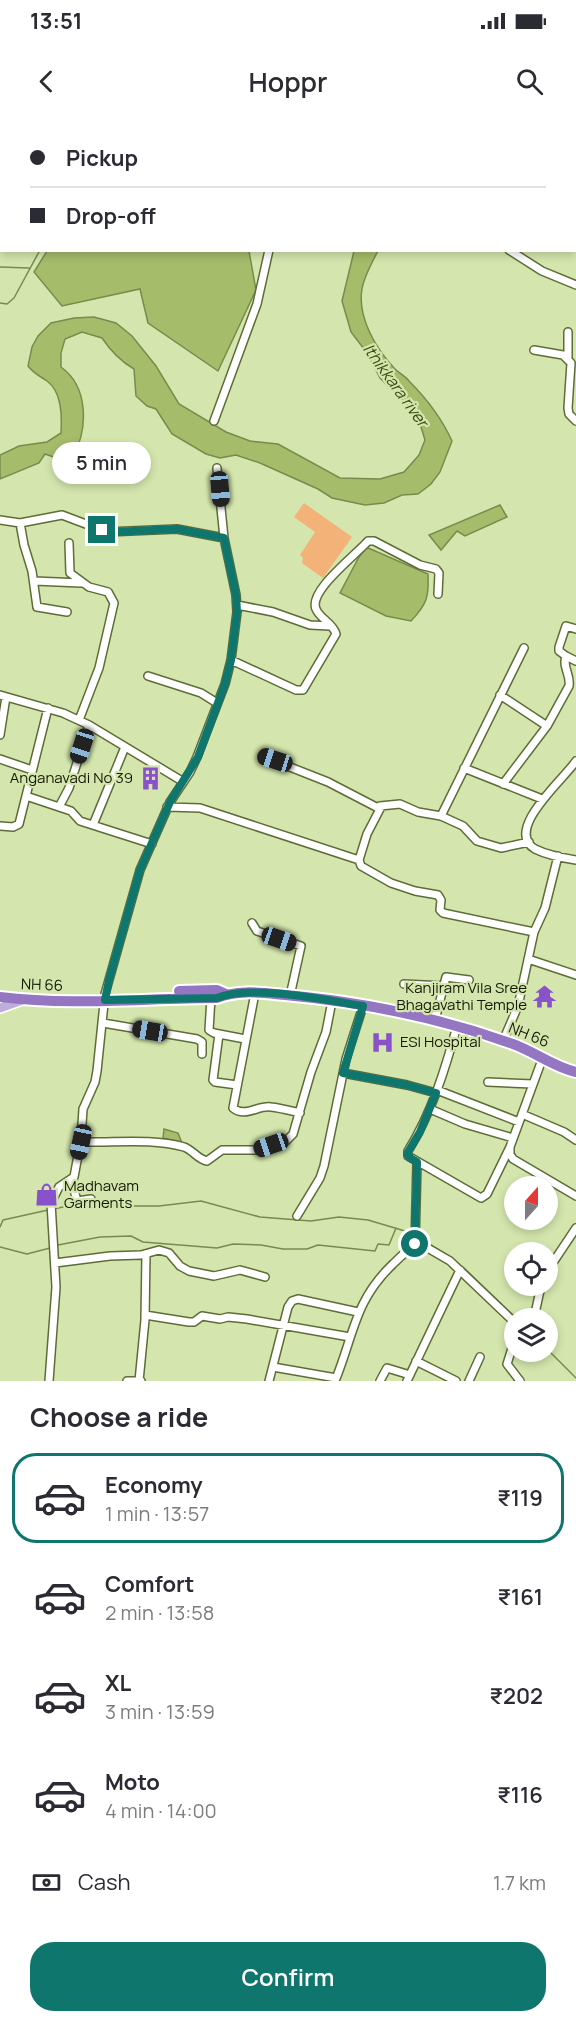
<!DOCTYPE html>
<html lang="en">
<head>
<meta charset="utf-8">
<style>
	body { margin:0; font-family:Manrope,sans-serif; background:#f2f2f3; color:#2b2b33; height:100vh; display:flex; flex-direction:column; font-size:22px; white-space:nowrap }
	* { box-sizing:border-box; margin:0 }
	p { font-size:20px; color:#7c7c81 }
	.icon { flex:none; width:33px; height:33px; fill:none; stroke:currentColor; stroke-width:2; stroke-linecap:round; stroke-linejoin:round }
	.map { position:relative; height:1261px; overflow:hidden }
	.details { display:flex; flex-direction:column; background:#fff; flex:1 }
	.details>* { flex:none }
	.guide { position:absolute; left:0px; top:0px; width:576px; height:132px; box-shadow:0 3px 9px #0003; display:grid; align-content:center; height:132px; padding:0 30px; background:#fff }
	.needle { width:39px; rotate:21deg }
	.tools { position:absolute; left:504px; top:1056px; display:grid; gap:12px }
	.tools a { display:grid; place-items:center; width:54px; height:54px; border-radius:50%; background:#fff; box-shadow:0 3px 9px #0003; font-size:30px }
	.end { position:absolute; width:27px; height:27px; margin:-14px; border:8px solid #0f766e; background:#fff; box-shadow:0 0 0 3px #fff }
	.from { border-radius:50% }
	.bubble { position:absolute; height:42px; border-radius:21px; background:#fff; box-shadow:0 3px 9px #0003; font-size:20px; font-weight:600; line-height:42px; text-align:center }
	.car { position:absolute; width:18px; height:36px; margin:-18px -9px; border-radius:8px; box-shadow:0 0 4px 2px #0007; background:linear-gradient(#222 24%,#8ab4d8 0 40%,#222 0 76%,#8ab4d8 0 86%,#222 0) }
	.guide b { display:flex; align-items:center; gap:21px; height:57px; font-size:22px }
	.guide b+b { border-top:2px solid #e1e1e2 }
	.guide i { width:15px; height:15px; background:#2b2b33 }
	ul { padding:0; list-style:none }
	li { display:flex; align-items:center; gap:18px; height:90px; margin:0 12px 9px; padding:0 18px; border:3px solid transparent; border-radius:24px }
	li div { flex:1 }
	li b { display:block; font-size:22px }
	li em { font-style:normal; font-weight:600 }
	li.selected { border-color:#0f766e }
	li>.icon { width:54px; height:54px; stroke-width:1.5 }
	h2 { padding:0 30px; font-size:27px; line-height:72px }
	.pay { display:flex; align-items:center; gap:15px; height:66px; padding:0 30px; font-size:22px }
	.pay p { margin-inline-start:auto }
	.button { display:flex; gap:12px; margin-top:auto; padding:12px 30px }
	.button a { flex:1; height:69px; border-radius:24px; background:#0f766e; color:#fff; font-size:24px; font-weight:600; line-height:69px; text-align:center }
	.status { display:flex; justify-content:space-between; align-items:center; height:42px; padding:0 30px; background:#fff; direction:ltr }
	.status svg { height:16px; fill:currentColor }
	header { display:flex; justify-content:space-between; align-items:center; height:78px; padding:0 30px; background:#fff; font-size:27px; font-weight:600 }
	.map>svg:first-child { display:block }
	.green { fill:#f3b278 }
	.water { fill:#a5bc6b; stroke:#798b4c; stroke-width:1.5 }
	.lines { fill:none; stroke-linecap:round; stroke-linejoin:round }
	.stream { stroke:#798b4c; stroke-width:1.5 }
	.minor-casing { stroke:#5e6c38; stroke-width:10 }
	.major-casing { stroke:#fff; stroke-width:12 }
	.highway-casing { stroke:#fff; stroke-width:14 }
	.minor { stroke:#fff; stroke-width:7 }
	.major { stroke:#bfaddb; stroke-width:9 }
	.highway { stroke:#9576c3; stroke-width:10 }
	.route { stroke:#0f766e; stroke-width:8 }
	.labels { text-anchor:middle; stroke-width:4.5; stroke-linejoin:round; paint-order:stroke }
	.poi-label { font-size:15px; fill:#131904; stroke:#d4e6ad; text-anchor:end }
	.street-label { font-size:15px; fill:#131904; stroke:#d4e6ad }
	.water-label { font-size:16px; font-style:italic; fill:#3c4a0e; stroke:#d4e6ad }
</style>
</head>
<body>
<div class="status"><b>13:51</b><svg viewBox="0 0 49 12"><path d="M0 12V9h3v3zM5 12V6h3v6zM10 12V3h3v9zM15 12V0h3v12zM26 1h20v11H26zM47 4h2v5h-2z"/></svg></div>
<header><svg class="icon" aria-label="back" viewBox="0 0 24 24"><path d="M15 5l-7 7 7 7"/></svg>Hoppr<svg class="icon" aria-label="search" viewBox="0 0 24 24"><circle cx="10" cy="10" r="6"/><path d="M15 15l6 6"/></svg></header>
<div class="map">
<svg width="576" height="1261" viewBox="0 0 576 1261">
	<rect width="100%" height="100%" fill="#d4e6ad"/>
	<path class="green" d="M304,383l48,34 -29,41 -21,-15 1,-5 -3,-3 15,-23 -21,-15z"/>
	<path class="water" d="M47,131h202l7,39 -38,81 -70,-48 -8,-34 -78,17 -28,-34z
		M354,131h24c-6,11 -14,26 -16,38 -5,28 14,60 33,80 4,4 10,7 14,12 16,16 33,38 43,60l-12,31 -9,12 -13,10 -16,1 -18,8 -19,2 -33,-7 -14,-9 -58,-26 -24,-8 -16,3 -14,-4 -34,-20 -16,-25 -9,-3 -11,-10 -2,-27c-12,-7 -24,-19 -32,-31l-20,-6 -17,7 -4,14v14c28,20 27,62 12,90l-11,3 -17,-6 -6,9 -39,16v-24l19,-9 28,-4 14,-9c1,-17 1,-41 -14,-52 -7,-5 -13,-7 -19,-15l4,-19 6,-11 13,-13 23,-5 20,-1 22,6 16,13 24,30 23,38 47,28 24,9 28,3 62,34 40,1 24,-7 15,-17 6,-15 -8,-26 -37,-36 -13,-25 -16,-21 -9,-31z
		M500,385l7,12 -42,19 -8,-5 -16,19 -12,-15z
		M366,427l62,27c1,23 -1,30 -17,47l-25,-5 -46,-23 19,-36z
		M164,1009l14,4 4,10 -19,-5z"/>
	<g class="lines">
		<path class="stream" d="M146,2l1,-2
			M0,147l29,1
			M0,183l7,1 7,-6 26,-48
			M91,1081l28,5h40l42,-5 59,16 51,4 28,-4 29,3 37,11 8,4
			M53,1089l25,-5
			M0,1107l3,-7 45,-10
			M418,1117l29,18
			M58,1125l42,-8 31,-1 12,6 74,6 16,-4 28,1 22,4h24l11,-4 57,6 3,-7 11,1 7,-17
			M0,1127l27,7 23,-6
			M464,1148l52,50
			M548,1230l28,28"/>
		<defs>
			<path id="minor" d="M259,0v2
				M0,30l2,1
				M509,130l33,21 34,14
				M534,230l29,5 8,8 -3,45 1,6 7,7
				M568,239v-27
				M214,301l43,-117 12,-54
				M0,400l20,3 42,-8 45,17 70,-3 47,9 -7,-70
				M20,403l4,22 8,26 5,36 30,5
				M69,423l1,30 19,14 19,5 6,11 -15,65 -20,52
				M34,461l47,2
				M237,485l36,7 37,13 20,1
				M566,536l10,5
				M231,540l65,30h7l33,-56c-3,-11 -16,-15 -20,-25 -8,-18 40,-54 52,-68h6l46,24 16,4 3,4 -1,21
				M148,556l53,17 16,10
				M0,575l63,18 26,12 93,56
				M500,575l47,31
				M0,615l6,-38
				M262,636l66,26 52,27v-3l20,-2 18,8 23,4 22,10 14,15 24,7 28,-6
				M0,639l32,11
				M576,641c-11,17 -73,69 -41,88 12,6 28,9 41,11
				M464,648l78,31
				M503,664l44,-58 22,-40c2,-11 -7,-19 -3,-30l-7,-5v-4l7,-21 10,3
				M26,676l45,15 9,10 72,23
				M59,687l10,-19 20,-63
				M167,687l33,1 159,52 2,6 30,17 24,8 23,4 3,5 -1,10 3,3 91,19
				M441,696l83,-168
				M93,705l32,-78
				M0,706l13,1 6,-3 29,-116
				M359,740l8,-26 13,-25
				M252,803l5,8 44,15 -11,50
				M528,839l48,16
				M404,864l40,2
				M255,873l-22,115c12,10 25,-3 38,-1 10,1 20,4 29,6
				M211,878l-2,32 5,3 31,6
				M435,900l11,-43 23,3
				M103,903l94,16 5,3v12
				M457,906c-12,44 -25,86 -49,125v5l73,42 6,-4 23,-47
				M219,914l-6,46 2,2 22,3
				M503,921l15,-35 16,-74 11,-24 13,-52
				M543,937l-33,90v7l3,5 63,37
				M343,953l64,12 29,8
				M488,962l45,2
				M437,970l82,32
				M430,989l35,15 48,14
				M522,994l42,18 12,8
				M81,1022c34,1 70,-4 103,5 9,3 13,12 23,14l15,-11h35l29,-9 7,-7 18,-62 15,-40 6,-31
				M71,1059l6,22 14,-2
				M297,1096l23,-38 4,-12 22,-107 17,-53
				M415,1124l2,-82
				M55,1143l55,-7 31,-1 18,-5 10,3 11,13 9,5 25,5 26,-6 25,7
				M548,1150l28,-42
				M145,1195l44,7h5l8,-6 18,3 8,-2 19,2 103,18
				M534,1198l7,-32
				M514,1222l-7,22 13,17
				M416,1241l40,20
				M273,1247l63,11
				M49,1261l7,-94 -5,-84 8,-16 15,-10 7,-38 2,-30 12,-27 2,-11 8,-77 35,-124 30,-68 20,-30 7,-15 28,-73 6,-24 6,-48 -1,-17 -12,-57
				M127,1261h14
				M139,1261l6,-61 1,-66
				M269,1261l19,-74 4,-6 6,-2 60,13
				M335,1261c19,-46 19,-80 58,-117 8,-8 16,-16 26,-21l31,18 64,61
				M380,1261l7,-13 23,7
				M407,1261l53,-111
				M469,1261l11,-24"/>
			<path id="major" d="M0,888l22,-8"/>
			<path id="highway" d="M179,871l38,-1 9,4
				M0,877c72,9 145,1 217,1 21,-9 46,-5 68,-3 78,7 155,23 228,49 22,8 41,23 63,28"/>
		</defs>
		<use href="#minor" class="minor-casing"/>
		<use href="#major" class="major-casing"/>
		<use href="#highway" class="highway-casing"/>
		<use href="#minor" class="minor"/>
		<use href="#major" class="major"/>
		<use href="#highway" class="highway"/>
	</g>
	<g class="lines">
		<path class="route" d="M102,410l10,2 65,-3 47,9 12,57 1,17 -6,48 -6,24 -27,73 -28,45 -30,68 -31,110 -4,20 112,-2c33,-14 109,2 146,8l-20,67 64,12 29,8 -16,39 -13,22 3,4 7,4 -2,82"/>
	</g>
	<defs>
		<symbol id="building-bare" viewBox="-9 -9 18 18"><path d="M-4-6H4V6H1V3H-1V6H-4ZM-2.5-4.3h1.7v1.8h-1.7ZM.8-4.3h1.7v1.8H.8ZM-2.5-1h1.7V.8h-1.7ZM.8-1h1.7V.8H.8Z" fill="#8952ca" stroke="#d4e6ad" stroke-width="2.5" paint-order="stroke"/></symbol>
		<symbol id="temple-bare" viewBox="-9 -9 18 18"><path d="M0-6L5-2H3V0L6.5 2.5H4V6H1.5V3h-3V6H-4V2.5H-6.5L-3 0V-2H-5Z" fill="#8952ca" stroke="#d4e6ad" stroke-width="2.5" paint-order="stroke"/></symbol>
		<symbol id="hospital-bare" viewBox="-9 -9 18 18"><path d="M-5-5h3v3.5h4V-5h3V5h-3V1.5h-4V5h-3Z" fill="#8952ca" stroke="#d4e6ad" stroke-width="2.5" paint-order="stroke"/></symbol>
		<symbol id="shop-bare" viewBox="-9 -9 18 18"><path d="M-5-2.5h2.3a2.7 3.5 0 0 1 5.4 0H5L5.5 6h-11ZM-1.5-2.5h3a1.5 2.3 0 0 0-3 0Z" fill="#8952ca" stroke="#d4e6ad" stroke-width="2.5" paint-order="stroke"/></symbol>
	</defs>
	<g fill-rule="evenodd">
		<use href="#building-bare" x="134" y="642" width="33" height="33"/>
		<use href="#temple-bare" x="528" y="860" width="33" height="33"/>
		<use href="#hospital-bare" x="366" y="906" width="33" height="33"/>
		<use href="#shop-bare" x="30" y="1058" width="33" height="33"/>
	</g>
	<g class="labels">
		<g class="poi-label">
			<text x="133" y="663">Anganavadi No 39</text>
			<text x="527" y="873">Kanjiram Vila Sree<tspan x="527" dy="17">Bhagavathi Temple</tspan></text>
			<text x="400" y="927" text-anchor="start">ESI Hospital</text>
			<text x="64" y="1071" text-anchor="start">Madhavam<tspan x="64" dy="17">Garments</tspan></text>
		</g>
		<g class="street-label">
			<text transform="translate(42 865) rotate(2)" y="5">NH 66</text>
			<text transform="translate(529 915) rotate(22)" y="5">NH 66</text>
		</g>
		<g class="water-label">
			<text transform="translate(396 265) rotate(54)" y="6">Ithikkara river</text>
		</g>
	</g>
</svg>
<div class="tools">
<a><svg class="needle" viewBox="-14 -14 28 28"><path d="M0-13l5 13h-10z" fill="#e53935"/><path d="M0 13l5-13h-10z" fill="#7c7c81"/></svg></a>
<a><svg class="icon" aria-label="locate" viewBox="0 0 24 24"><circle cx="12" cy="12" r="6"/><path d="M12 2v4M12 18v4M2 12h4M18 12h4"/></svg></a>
<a><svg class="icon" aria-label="layers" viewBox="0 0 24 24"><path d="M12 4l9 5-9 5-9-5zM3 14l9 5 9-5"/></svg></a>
</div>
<i class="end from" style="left:415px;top:1124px"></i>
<i class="end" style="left:102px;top:410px"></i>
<div class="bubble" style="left:52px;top:322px;width:99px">5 min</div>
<i class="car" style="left:220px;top:369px;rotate:175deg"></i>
<i class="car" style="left:82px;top:626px;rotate:198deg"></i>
<i class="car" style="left:275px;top:640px;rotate:288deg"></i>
<i class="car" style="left:279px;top:819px;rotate:109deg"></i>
<i class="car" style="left:150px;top:911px;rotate:280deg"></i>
<i class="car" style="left:81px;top:1022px;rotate:192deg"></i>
<i class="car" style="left:271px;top:1025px;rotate:251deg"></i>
<div class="guide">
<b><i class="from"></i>Pickup</b>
<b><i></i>Drop-off</b>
</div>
</div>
<section class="details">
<h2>Choose a ride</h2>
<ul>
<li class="selected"><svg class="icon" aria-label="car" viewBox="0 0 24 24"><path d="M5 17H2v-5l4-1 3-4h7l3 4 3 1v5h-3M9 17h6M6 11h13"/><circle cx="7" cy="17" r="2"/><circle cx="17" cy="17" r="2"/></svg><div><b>Economy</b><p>1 min · 13:57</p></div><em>₹119</em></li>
<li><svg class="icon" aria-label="car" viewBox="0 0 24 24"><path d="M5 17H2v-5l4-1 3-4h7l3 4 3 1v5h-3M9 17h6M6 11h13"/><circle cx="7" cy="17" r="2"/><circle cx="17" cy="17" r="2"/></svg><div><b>Comfort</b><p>2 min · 13:58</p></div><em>₹161</em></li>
<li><svg class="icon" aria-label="car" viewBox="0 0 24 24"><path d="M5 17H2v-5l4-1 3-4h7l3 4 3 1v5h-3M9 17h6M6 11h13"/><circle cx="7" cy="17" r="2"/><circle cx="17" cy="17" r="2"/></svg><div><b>XL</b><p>3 min · 13:59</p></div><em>₹202</em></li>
<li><svg class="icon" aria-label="car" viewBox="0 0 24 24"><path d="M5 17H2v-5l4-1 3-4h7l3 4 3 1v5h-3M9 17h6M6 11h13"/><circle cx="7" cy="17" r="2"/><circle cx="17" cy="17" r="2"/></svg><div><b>Moto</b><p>4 min · 14:00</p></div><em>₹116</em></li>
</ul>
<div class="pay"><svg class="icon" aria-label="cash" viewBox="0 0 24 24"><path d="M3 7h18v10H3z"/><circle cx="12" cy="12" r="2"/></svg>Cash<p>1.7 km</p></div>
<div class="button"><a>Confirm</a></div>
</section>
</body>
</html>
